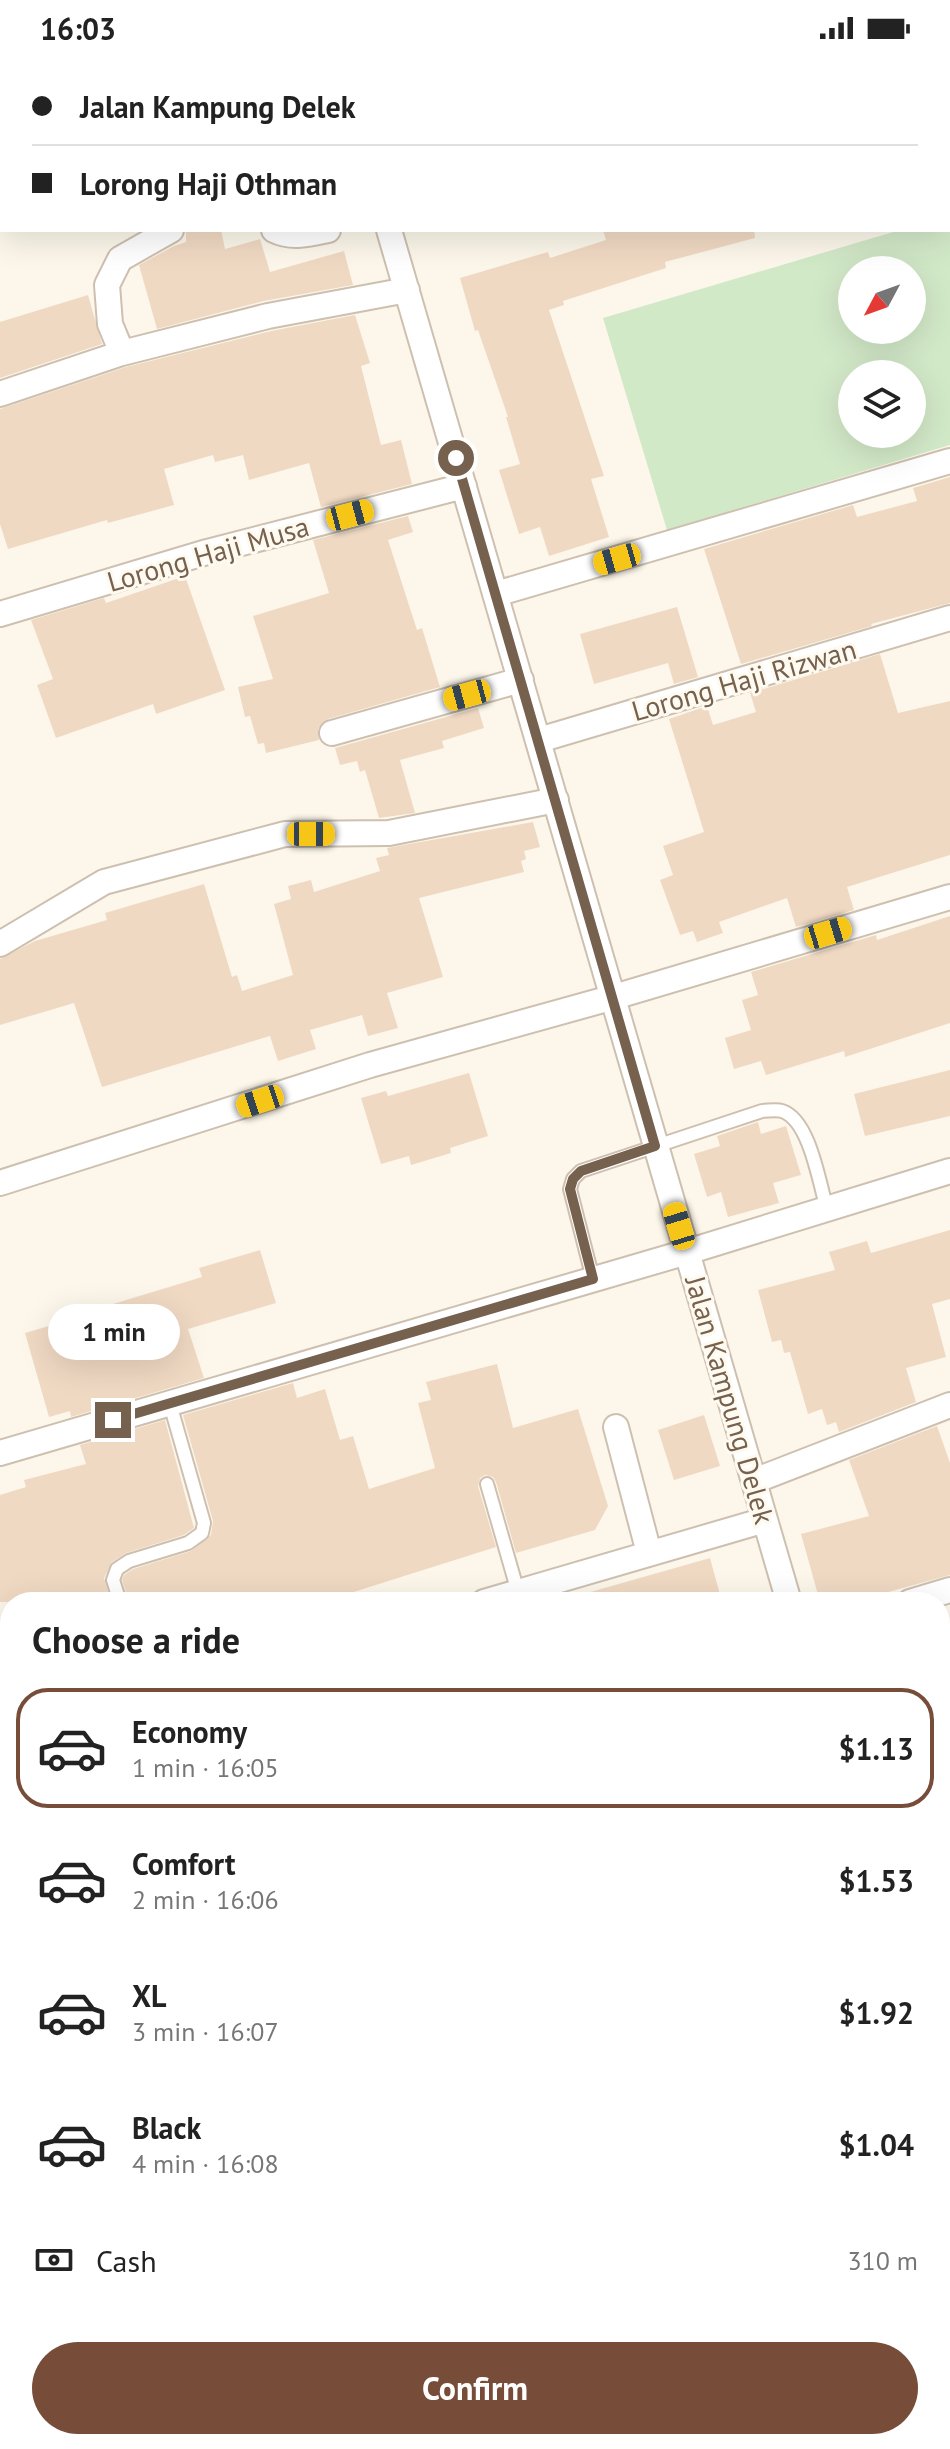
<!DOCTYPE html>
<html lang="en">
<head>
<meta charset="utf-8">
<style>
	body { margin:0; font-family:"PT Sans",sans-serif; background:#f2f2f2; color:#222; height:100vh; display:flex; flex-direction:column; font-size:30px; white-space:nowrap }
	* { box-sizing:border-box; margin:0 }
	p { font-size:26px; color:#767676 }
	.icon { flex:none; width:44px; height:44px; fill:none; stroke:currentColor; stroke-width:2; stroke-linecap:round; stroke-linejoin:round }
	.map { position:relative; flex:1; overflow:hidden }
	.details { position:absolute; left:0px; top:1536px; width:950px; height:858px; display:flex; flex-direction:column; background:#fff; border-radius:32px 32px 0 0; box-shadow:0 8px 32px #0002 }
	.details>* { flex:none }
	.hud { position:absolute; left:0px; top:0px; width:950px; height:176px; box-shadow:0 8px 32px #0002; display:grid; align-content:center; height:176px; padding:0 32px; background:#fff }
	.needle { width:52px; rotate:229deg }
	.controls { position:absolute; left:838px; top:200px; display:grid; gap:16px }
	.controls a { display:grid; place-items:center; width:88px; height:88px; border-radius:50%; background:#fff; box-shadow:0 8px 32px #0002; font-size:40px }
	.end { position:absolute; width:36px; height:36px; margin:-18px; border:10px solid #76604e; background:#fff; box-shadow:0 0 0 4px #fff }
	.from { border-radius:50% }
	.bubble { position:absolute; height:56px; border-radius:28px; background:#fff; box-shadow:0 8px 32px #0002; font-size:26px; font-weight:800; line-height:56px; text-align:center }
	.car { position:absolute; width:24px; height:48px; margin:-24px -12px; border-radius:10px; box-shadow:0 0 6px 2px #0007; background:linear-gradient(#f5c518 24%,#345 0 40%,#f5c518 0 76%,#345 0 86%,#f5c518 0) }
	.hud b { display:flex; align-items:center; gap:28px; height:76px; font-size:30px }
	.hud b+b { border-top:2px solid #e0e0e0 }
	.hud i { width:20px; height:20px; background:#222 }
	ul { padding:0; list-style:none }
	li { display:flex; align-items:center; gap:24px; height:120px; margin:0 16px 12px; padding:0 16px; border:4px solid transparent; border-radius:32px }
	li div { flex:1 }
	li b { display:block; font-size:30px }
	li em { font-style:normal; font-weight:800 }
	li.on { border-color:#774d39 }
	li>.icon { width:72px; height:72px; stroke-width:1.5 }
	h2 { padding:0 32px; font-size:36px; line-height:96px }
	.pay { display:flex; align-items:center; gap:20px; height:88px; padding:0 32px; font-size:30px }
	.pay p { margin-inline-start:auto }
	.primary-button { display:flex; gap:16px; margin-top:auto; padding:16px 32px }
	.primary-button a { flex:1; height:92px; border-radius:48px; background:#774d39; color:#fff; font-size:32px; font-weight:800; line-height:92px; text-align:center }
	.status { display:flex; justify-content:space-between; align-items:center; height:56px; padding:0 40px; background:#fff; direction:ltr }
	.status svg { height:22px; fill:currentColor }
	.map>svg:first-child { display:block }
	.green { fill:#d2e9c8; fill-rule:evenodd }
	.building { fill:#f0d9c3 }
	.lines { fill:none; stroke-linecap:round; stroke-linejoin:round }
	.service-casing { stroke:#cec0b0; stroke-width:16 }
	.minor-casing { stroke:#cec0b0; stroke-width:28 }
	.service { stroke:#fff; stroke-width:12 }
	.minor { stroke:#fff; stroke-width:24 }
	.route { stroke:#76604e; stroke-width:10 }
	.labels { text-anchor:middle; stroke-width:6; stroke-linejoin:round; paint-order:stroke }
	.street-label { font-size:28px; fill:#76604e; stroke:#fefaf0 }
</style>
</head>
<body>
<div class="status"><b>16:03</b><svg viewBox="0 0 49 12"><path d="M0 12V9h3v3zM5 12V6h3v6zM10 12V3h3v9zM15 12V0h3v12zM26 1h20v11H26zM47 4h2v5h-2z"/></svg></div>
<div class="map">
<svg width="950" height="2393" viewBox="0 0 950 2393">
	<rect width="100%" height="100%" fill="#fcf7ea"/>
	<path class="green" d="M950,159v230l-283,85 -64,-212 297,-88h48zM852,214h60v60h-60zM852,318h60v60h-60z"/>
	<path class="building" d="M186,174h35l4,19 35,-10 10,33 74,-21 9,34 -89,16 -107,28 -18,-64 35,-19 12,-4z
		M603,174h151l1,8 -90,24 1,6 -103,33 1,4 -15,5 55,166 -13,3 18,58 -60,19 -9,-29 -21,7 -20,-64 21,-6 -14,-47h2l-30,-87 -3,1 -15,-53 88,-26 2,6 56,-18z
		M88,239l14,49 -102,34v-56z
		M355,259l15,48 -9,3 20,79 20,-5 11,44 -91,23 -12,-44 -60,17 -6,-25 -28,7 -2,-7 -49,14 10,36 -66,18 -1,-3 -99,29 -8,-25v-115l126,-42 145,-36z
		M950,421v126l-79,21 1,2 -131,38 -37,-115 149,-44 4,12 60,-16 -4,-13z
		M408,460l5,16 -25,8 29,90 5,-2 18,59 -112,32 -10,10 1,11 -53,13 -2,-10 -6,1 -8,-28 -5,1 -7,-30 35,-8 -20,-63 76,-23 -16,-53z
		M185,520l40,114 -69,24 -3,-10 -97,34 -19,-53 16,-6 -22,-59 73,-22 2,5z
		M677,551l21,70 -24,7 -6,-21 -74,21 -14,-50z
		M880,598l18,59 52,-12v154l-103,32 7,23 -58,17 -9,-29 -68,24 4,11 -26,9 -4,-11 -13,4 -20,-55 13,-5 -10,-29 41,-14 -35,-113 38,-13 6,19 43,-13 -6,-19z
		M478,652l6,20 -42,13 2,7 -44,12 15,53 -36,5 -14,-48 -5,2 -3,-11 -17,4 -5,-17z
		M533,766l7,25 -16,4 2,8 -5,2 3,11 -105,26 24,79 -56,16 11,35 -30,8 -6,-21 -52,15 6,19 -38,12 -8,-25 -168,51 -28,-84 -74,22v-66l35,-18 72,-21 -2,-7 99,-29 28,93 5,-2 5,16 51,-16 -19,-71 17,-5 -3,-13 23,-6 3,12 66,-21 -4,-13 13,-3 -2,-7z
		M950,860v107l-105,34 -1,-6 -78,24 -5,-14 -27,8 -9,-31 26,-8 -9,-30 16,-5 -7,-23 125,-37 1,5z
		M950,1014v46l-85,20 -11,-42z
		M469,1017l19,63 -38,12 1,5 -40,12 -2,-9 -28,8 -20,-66 25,-7 2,5z
		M758,1066l3,12 25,-8 15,49 -28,8 6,20 -51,14 -7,-25 -14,5 -13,-43 26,-8 -3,-10z
		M950,1174v69l-18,5 14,53 -40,11 10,34 -77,30 -3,-10 -9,3 -5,-16 -14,5 -18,-62 -6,1 -3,-13 -9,2 -14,-52 77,-20 -6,-18 38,-11 4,12z
		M260,1194l16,53 -88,26 16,49 -133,39 -1,-6 -21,6 -24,-84 89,-26 -1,-3 89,-27 -3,-9z
		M497,1308l16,64 65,-19 30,97 -13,24 -79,23 -20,-71 -3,-5 -8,-2 -5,3 -2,8 18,61 -174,55h-193l-7,-22 2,-5 9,-6 58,-18 20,-16 2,-14 -30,-106 110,-32 4,15 28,-9 15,51 13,-4 16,53 66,-21 -17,-65 13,-3 -5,-18z
		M704,1359l16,51 -46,14 -16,-50z
		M165,1364l29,108 -10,7 -58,18 -14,9 -8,16 7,24h-111v-107l26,-8 -2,-7 62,-16 -6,-19z
		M937,1370l13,37v112l-98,27h-32l-19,-68 68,-18 -20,-56z
		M710,1502l12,44h-141l-1,-7z"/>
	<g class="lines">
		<defs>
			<path id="service" d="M593,1223l-23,-90 3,-10 8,-8 181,-60c6,0 14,-2 20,0 28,9 37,72 45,98
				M487,1428l31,108
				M120,1546l-7,-22 4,-11 12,-8 59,-18 14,-10 2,-10 -34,-119"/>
			<path id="minor" d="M340,0v2
				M246,2l8,-2
				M948,4l2,-1
				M0,73h2
				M171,174l-51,29 -13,26 3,39 12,29 146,-37 139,-26
				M274,174c18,9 35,4 54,0
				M389,174l400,1372
				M0,338l122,-41
				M496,538l454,-133
				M0,558l207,-62 257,-66
				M332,677l189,-53
				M539,684l411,-122
				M0,888l104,-62 181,-48 104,-1 167,-33
				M0,1127l370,-118 244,-68 336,-100
				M616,1371l33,126
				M0,1397l687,-201 263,-81
				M754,1425l196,-76
				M484,1546l281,-82
				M910,1546l40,-12
				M0,1692l10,-3
				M940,1733l10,-4
				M0,1810l10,-3
				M940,1884l10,-3
				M0,2001l10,-3
				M940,2040l10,33
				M0,2182l10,-4
				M940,2351l10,-1
				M778,2393l29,-9"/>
		</defs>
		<use href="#service" class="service-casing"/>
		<use href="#minor" class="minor-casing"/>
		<use href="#service" class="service"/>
		<use href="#minor" class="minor"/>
	</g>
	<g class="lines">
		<path class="route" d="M113,1364l480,-141 -23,-90 3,-10 8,-8 74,-25 -199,-688"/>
	</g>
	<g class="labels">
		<g class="street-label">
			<text transform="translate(208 498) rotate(-16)" y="10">Lorong Haji Musa</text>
			<text transform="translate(744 624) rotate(-16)" y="10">Lorong Haji Rizwan</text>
			<text transform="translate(730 1344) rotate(74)" y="10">Jalan Kampung Delek</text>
		</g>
	</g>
</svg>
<div class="controls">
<a><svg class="needle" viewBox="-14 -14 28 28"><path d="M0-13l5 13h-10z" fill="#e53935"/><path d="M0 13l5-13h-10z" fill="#767676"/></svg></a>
<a><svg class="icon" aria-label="layers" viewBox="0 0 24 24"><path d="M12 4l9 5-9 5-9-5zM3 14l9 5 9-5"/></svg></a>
</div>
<i class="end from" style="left:456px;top:402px"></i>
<i class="end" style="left:113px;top:1364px"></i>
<div class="bubble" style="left:48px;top:1248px;width:132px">1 min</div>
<i class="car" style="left:350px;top:459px;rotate:75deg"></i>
<i class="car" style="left:617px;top:503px;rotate:254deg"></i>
<i class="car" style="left:467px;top:639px;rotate:255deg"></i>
<i class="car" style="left:311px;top:778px;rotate:90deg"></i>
<i class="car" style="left:828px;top:877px;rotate:73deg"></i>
<i class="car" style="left:260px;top:1045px;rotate:252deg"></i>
<i class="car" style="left:679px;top:1170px;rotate:343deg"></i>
<div class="hud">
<b><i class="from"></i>Jalan Kampung Delek</b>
<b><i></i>Lorong Haji Othman</b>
</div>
<section class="details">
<h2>Choose a ride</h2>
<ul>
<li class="on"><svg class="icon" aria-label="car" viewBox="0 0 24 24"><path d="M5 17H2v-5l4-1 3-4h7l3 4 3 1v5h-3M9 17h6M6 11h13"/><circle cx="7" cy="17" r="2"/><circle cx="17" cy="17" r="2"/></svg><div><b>Economy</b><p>1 min · 16:05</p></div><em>$1.13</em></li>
<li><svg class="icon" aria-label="car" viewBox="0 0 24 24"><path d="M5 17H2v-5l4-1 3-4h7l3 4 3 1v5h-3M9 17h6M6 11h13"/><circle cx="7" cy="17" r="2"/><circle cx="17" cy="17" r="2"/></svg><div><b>Comfort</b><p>2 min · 16:06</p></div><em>$1.53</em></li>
<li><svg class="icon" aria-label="car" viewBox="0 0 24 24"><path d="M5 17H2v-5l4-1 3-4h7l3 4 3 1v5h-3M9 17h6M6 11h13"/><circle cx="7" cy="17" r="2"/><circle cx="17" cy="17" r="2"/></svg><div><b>XL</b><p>3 min · 16:07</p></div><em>$1.92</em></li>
<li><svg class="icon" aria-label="car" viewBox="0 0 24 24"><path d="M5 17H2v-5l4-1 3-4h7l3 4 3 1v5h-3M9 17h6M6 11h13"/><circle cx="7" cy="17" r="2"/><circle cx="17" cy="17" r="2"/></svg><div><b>Black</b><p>4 min · 16:08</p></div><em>$1.04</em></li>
</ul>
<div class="pay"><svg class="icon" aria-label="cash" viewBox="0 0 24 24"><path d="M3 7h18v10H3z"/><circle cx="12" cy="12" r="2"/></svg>Cash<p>310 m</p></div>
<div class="primary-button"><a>Confirm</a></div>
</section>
</div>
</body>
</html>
